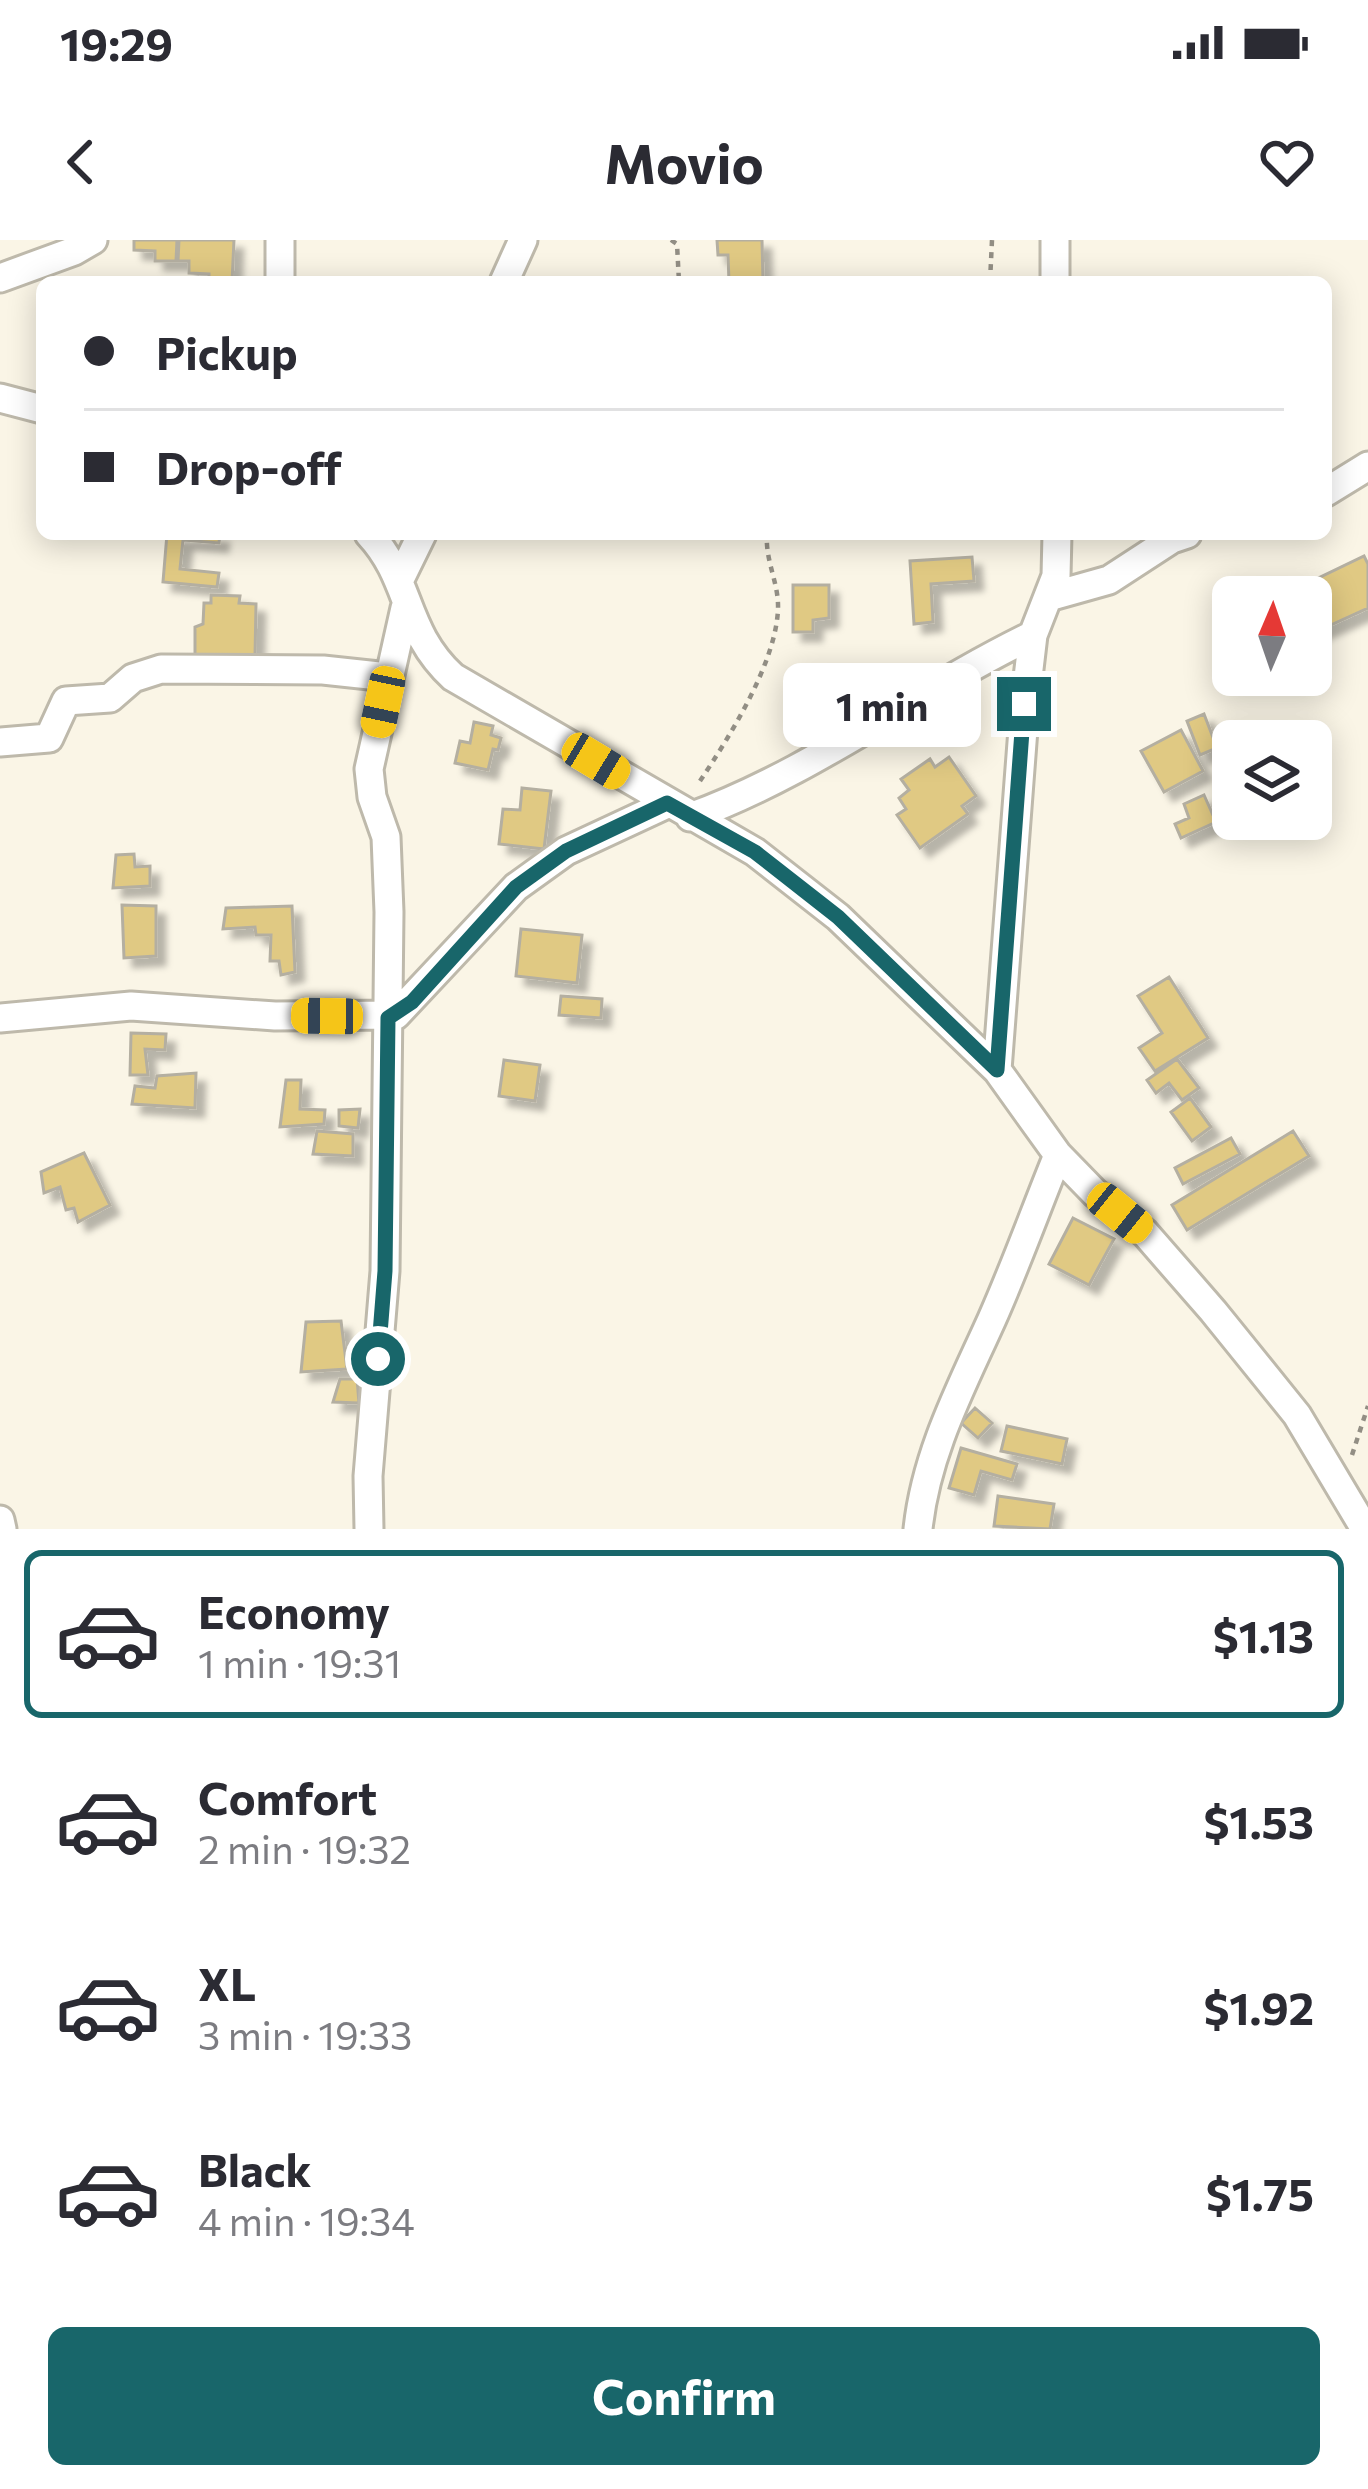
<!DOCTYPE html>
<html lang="en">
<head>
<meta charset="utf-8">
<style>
	body { margin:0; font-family:Commissioner,sans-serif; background:#f7f7f7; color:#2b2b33; height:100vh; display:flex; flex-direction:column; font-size:45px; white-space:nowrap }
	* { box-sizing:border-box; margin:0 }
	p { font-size:39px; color:#7c7c81 }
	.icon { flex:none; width:66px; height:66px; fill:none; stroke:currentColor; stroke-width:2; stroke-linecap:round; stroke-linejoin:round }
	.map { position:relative; height:1289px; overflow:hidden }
	.details { display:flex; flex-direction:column; background:#fff; flex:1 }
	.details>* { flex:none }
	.top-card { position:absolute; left:36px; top:36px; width:1296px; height:264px; border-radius:18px; box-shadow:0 6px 30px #0003; display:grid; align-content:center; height:264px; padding:0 48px; background:#fff }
	.needle { width:78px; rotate:2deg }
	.buttons { position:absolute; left:1212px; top:336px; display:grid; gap:24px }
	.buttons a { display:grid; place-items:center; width:120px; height:120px; border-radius:18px; background:#fff; box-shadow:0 6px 30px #0003; font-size:60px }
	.end { position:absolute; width:54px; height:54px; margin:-27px; border:15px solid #18666a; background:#fff; box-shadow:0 0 0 6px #fff }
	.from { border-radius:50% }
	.bubble { position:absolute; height:84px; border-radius:18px; background:#fff; box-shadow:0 6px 30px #0003; font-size:39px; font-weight:700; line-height:84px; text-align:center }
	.car { position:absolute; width:36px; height:72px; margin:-36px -18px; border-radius:15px; box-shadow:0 0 9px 3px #0007; background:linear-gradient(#f5c518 24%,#345 0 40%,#f5c518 0 76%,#345 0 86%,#f5c518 0) }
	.top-card b { display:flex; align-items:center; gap:42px; height:114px; font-size:45px }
	.top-card b+b { border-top:3px solid #e1e1e2 }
	.top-card i { width:30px; height:30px; background:#2b2b33 }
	ul { padding:21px 0 0; list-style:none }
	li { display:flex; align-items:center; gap:36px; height:168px; margin:0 24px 18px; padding:0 24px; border:6px solid transparent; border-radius:18px }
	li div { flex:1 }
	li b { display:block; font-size:45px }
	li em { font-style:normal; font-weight:700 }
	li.on { border-color:#18666a }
	li>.icon { width:108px; height:108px; stroke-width:1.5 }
	.cta { display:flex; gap:24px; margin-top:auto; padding:24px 48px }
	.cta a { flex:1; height:138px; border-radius:18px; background:#18666a; color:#fff; font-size:48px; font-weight:700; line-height:138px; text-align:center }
	.status { display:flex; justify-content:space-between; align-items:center; height:84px; padding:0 60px; background:#fff; direction:ltr }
	.status svg { height:33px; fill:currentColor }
	header { display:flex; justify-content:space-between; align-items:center; height:156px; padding:0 48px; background:#fff; font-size:54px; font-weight:700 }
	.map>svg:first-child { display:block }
	.building { fill:#e0c983; stroke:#b4afa1; stroke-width:3; filter:url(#shadow) }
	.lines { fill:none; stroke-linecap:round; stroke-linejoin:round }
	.street-casing { stroke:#beb9ab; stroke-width:33 }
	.path { stroke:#928e84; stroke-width:4.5; stroke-dasharray:6 6; stroke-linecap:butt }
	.street { stroke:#fff; stroke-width:27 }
	.route { stroke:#18666a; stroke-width:15 }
</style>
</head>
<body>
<div class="status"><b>19:29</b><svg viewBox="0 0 49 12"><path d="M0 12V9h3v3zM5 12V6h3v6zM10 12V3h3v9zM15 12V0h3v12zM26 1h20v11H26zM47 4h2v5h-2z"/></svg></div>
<header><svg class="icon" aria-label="back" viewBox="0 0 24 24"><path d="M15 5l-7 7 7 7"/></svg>Movio<svg class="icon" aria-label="heart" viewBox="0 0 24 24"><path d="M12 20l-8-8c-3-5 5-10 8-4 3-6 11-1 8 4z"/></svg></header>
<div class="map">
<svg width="1368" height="1289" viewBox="0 0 1368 1289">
	<defs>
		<filter id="shadow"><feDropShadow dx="9" dy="9" stdDeviation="3" flood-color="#0004"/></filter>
	</defs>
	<rect width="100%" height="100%" fill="#faf5e6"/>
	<path class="building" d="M134,0h43l-1,21h-21v-10l-21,-1z
		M179,0h55l-2,42 -23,-1v-7l-20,-1v-12h-11z
		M717,0h45l1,42h-34l-1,-27h-10z
		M167,294h53l-1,9 -36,-3 -3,29 39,4 -2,14 -54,-5z
		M1364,316l4,8v44l-57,26v-37l-7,-12z
		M972,317l2,24 -43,3 2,38 -19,2 -4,-63z
		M793,345h36v33l-16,2v12h-20z
		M211,355l29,1 -1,7 17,1 -1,52 -60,-1v-28l8,-3 1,-21h7z
		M1204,474l13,34 -17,7 -13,-34z
		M474,482l19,4 -2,9 10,3 -3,12 -5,-1 -5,21 -33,-7 5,-22 10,2z
		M1181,490l22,41 -39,21 -23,-41z
		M949,517l27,39 -14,10 6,8 -48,34 -23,-33 9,-6 -7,-11 10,-8 -8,-11 29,-20 5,8z
		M522,548l29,3 -7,58 -45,-5 4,-35 17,1z
		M1204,555l12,27 -35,16 -6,-14 14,-6 -5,-14z
		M134,614l1,13 15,-1v20l-37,2 3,-33z
		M122,665l34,1v50l-32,2z
		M292,666l3,66 -14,3 -2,-14h-9l1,-26h-15l-1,-8 -32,2 3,-21z
		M521,689l61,6 -5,48 -61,-7z
		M1169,737l39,61 -53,33 -16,-23 23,-15 -24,-37z
		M561,756l41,3 -1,19 -42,-3z
		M131,793l35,1 -1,16 -20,-1 3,26h-18z
		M1177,819l22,29 -17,12 -13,-17 -13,10 -9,-13z
		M504,820l36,5 -5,36 -36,-5z
		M196,833l-1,35 -63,-4 3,-18 20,2 2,-12z
		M286,840h15l-1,29 25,1 -1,14 -44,3z
		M1190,858l21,29 -19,14 -21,-29z
		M360,869l-2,19 -19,-2v-16z
		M317,891l36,3v22l-40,-2z
		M1293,891l16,25 -122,74 -15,-25z
		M1231,898l9,16 -57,30 -8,-16z
		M84,913l26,52 -32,17 -4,-14 -8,2 -6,-23 -16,6 -3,-21z
		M1073,978l41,21 -25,46 -40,-21z
		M341,1081l6,48 -46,3 5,-50z
		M340,1139h17l2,24 -26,-1z
		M975,1168l17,15 -14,15 -17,-15z
		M1007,1186l60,13 -5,25 -61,-13z
		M961,1208l56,16 -5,16 -31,-9 -7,24 -25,-7z
		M998,1256l56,8 -4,25 -56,-3z"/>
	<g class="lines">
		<defs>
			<path id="street" d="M280,0v42
				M1055,0v42
				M0,38l74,-27 19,-11
				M504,42l19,-42
				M0,158l42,11
				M1326,252l42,-26
				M369,294c43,46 33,96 84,143l302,175 83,65 159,153 61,85 37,38 50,40 68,78 84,104 68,114
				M400,339l22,-45
				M1052,356l57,-16 63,-41 15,-5
				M0,502l49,-4 17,-37 44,-3 23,-20 28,-9 162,1 65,7
				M690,577c122,-44 227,-126 343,-182
				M0,778l131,-12 144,10 121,-1 120,-128 50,-36 101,-47
				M997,830l28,-367 8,-68 23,-59 1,-42
				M0,1280l2,9
				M369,1289l-1,-53 17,-205 4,-359 -3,-75 -14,-40 -3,-28 36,-161
				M918,1289c8,-76 43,-141 74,-210 24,-54 44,-110 66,-164"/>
		</defs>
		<use href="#street" class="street-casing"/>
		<path class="path" d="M671,0l6,4 2,38
			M990,42l2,-42
			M700,541c30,-45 76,-118 78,-172 1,-26 -13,-48 -11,-75
			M1352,1215l16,-49"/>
		<use href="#street" class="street"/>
	</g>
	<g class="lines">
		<path class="route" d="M378,1119l7,-88 3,-253 24,-16 104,-115 50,-36 101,-48 88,49 83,65 159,153 27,-366"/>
	</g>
</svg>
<div class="buttons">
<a><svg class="needle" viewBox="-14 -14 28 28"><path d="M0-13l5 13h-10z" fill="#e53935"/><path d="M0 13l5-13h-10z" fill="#7c7c81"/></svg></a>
<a><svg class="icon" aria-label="layers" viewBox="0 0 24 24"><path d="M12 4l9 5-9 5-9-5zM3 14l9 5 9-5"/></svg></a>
</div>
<i class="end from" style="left:378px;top:1119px"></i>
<i class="end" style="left:1024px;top:464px"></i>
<div class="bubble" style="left:783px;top:423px;width:198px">1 min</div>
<i class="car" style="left:383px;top:462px;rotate:192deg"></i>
<i class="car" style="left:596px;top:521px;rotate:121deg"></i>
<i class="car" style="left:327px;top:776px;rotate:271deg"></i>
<i class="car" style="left:1120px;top:973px;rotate:129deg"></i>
<div class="top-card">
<b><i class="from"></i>Pickup</b>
<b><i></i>Drop-off</b>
</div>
</div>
<section class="details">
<ul>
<li class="on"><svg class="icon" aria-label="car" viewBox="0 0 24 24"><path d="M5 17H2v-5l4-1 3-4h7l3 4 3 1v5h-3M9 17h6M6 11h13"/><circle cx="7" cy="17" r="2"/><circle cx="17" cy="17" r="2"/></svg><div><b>Economy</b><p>1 min · 19:31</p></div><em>$1.13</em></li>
<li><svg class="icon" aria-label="car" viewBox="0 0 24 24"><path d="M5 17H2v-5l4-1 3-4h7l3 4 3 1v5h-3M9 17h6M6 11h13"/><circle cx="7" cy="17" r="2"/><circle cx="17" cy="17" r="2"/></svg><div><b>Comfort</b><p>2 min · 19:32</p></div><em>$1.53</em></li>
<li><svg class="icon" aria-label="car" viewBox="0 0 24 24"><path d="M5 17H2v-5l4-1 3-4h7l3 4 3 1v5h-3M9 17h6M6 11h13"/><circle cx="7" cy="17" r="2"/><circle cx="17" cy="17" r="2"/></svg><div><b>XL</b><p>3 min · 19:33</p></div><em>$1.92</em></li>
<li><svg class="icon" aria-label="car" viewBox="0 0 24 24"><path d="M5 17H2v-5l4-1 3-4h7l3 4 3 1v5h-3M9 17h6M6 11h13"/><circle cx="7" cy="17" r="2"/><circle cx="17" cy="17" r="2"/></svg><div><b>Black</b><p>4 min · 19:34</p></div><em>$1.75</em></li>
</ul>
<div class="cta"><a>Confirm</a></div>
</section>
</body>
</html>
